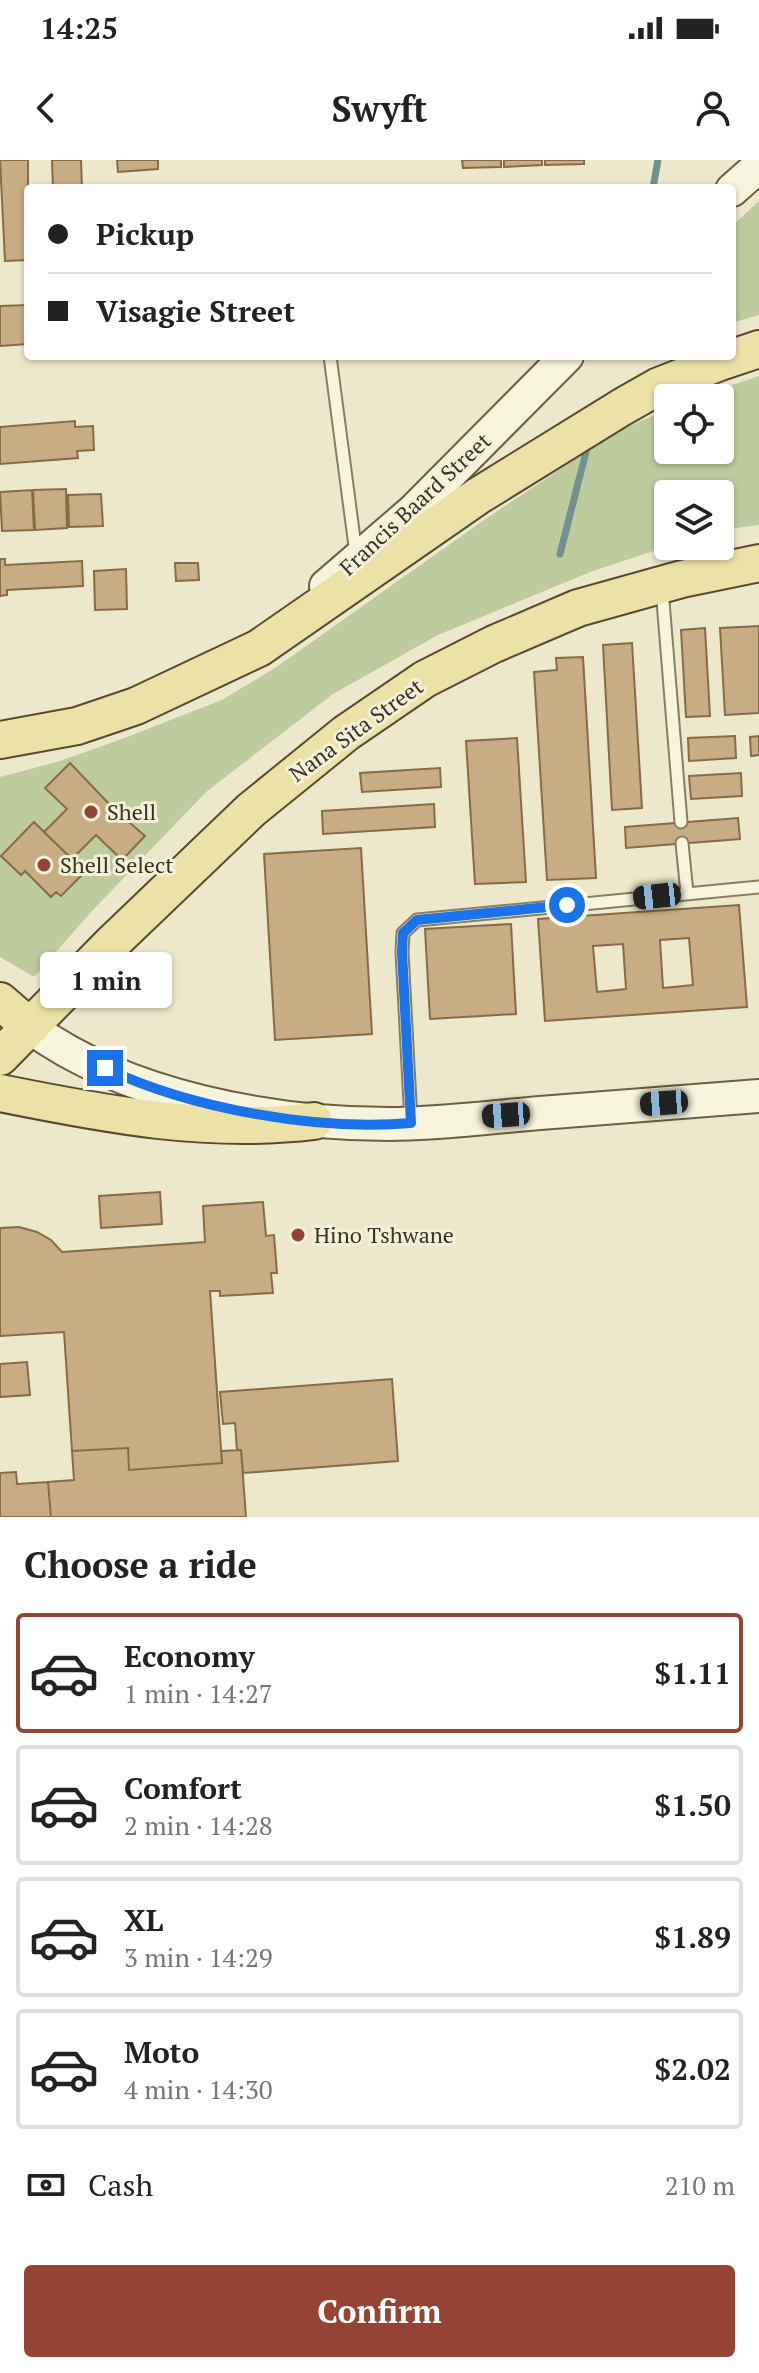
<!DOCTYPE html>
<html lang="en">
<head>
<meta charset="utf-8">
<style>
	body { margin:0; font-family:"PT Serif",serif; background:#f6f6f6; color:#222; height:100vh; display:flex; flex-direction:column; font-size:30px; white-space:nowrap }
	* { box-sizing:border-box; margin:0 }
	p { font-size:26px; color:#767676 }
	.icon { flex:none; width:44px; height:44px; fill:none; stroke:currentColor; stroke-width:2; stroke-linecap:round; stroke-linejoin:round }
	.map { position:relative; height:1357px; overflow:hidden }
	.panel { display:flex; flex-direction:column; background:#fff; flex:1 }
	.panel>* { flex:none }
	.guide { position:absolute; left:24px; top:24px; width:712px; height:176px; border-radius:8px; box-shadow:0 2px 6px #0004; display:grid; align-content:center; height:176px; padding:0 24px; background:#fff }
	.buttons { position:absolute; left:654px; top:224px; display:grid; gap:16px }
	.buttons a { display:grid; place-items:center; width:80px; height:80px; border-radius:8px; background:#fff; box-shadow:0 2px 6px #0004; font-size:40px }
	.end { position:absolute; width:36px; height:36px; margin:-18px; border:10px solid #1a73e8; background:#fff; box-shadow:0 0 0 4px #fff }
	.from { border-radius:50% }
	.bubble { position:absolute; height:56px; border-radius:8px; background:#fff; box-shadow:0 2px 6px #0004; font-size:26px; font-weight:700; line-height:56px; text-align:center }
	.car { position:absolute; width:24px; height:48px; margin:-24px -12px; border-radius:10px; box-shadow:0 0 6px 2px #0007; background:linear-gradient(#222 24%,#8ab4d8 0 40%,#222 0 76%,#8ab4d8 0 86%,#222 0) }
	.guide b { display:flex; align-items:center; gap:28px; height:76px; font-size:30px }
	.guide b+b { border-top:2px solid #e0e0e0 }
	.guide i { width:20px; height:20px; background:#222 }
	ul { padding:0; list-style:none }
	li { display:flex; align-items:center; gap:24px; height:120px; margin:0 16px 12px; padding:0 8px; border:4px solid #e0e0e0; border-radius:8px }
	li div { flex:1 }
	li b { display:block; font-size:30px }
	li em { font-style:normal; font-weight:700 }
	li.selected { border-color:#944334 }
	li>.icon { width:72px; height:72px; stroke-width:1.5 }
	h2 { padding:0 24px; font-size:36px; line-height:96px }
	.pay { display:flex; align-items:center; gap:20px; height:88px; padding:0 24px; font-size:30px }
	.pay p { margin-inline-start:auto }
	.cta { display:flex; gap:16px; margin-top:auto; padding:16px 24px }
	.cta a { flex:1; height:92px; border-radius:8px; background:#944334; color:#fff; font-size:32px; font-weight:700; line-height:92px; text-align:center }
	.status { display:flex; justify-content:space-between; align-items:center; height:56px; padding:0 40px; background:#fff; direction:ltr }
	.status svg { height:22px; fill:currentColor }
	header { display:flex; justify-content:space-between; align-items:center; height:104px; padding:0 24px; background:#fff; font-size:36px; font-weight:700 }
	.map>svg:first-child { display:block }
	.green { fill:#becb9f }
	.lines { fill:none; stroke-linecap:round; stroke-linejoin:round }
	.stream { stroke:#72908d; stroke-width:7 }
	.building { fill:#c8ac84; stroke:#866b47; stroke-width:2; fill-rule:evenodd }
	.lane-casing { stroke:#897d60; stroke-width:15 }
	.secondary-casing { stroke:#6b5e43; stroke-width:36 }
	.primary-casing { stroke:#574a33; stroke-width:40 }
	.lane { stroke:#f7f4de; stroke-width:11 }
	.secondary { stroke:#f7f4de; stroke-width:32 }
	.primary { stroke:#ece2a7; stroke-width:36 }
	.route { stroke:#1a73e8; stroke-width:10 }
	.poi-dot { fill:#944334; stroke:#f4f1da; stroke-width:3 }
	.labels { text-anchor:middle; stroke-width:6; stroke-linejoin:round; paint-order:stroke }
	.street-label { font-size:22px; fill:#3a3222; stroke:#f4f1da }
	.poi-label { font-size:22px; fill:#3a3222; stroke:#f4f1da; text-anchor:start }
</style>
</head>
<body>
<div class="status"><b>14:25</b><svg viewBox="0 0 49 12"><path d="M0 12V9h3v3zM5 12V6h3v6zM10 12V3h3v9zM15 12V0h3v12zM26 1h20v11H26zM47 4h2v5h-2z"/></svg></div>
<header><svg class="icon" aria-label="back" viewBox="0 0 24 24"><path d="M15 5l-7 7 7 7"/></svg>Swyft<svg class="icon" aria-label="person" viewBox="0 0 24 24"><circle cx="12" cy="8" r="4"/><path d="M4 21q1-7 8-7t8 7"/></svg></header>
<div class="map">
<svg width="759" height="1357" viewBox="0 0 759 1357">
	<rect width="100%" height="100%" fill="#ede8cb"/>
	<path class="green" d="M759,41v114l-27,8v-97z
		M759,216v149l-39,5v-36h-52l1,52 -76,25 -155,64 -105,59 -127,98 -114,119 -58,66 -34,-20v-180l60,-16 59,-21 103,-40 53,-32 209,-148 132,-88 52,-23v41h52v-52h-27z"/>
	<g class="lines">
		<path class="stream" d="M653,28l5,-28
			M560,394l26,-102"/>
	</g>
	<path class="building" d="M0,0h28v100l-23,1z
		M52,0h29l1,28h-29z
		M117,0h41v9l-40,3z
		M462,0h39v7l-38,1z
		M504,0h38v5l-38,2z
		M545,0h39v4l-39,1z
		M28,145v39l-28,2v-40z
		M75,261v6l18,-1 1,24 -17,1 1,7 -78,6v-37z
		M66,329l1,39 -32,2 -2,-40z
		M32,330l2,40 -32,1 -2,-39z
		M101,334l2,32 -34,1 -1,-32z
		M0,399h5v6l77,-4 1,25 -76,4v5l-7,1z
		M175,403h23l1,17 -23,1z
		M126,409l1,40 -32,1 -1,-39z
		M759,466v87l-34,2 -5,-87z
		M705,468l5,88 -24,1 -5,-87z
		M632,483l10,165 -30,2 -9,-165z
		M583,497l13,221 -49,2 -13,-208 23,-2 -1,-12z
		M735,576l1,22 -47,3 -1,-23z
		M759,576v19l-8,1 -1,-19z
		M517,578l9,144 -51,2 -9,-143z
		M70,603l42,44 33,29 -23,24 -26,-25 -24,24 -28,-27 23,-23 -22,-21z
		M440,608l1,19 -79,5 -2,-19z
		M741,613l1,23 -51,3 -2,-23z
		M434,644l1,23 -112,7 -1,-23z
		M738,658l2,21 -114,9 -1,-21z
		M34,662l51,50 -24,24 -5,-4 -5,5 -26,-26 -4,4 -20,-19z
		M361,688l11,186 -97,6 -11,-186z
		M739,745l8,102 -202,14 -7,-102zM689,778l4,47 -30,3 -3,-48zM623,784l3,45 -29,3 -4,-46z
		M511,764l5,90 -86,5 -5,-90z
		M160,1032l2,32 -61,4 -2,-32z
		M263,1042l3,34 8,-1 3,38h-6l2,20 -53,3v-5h-10l12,172 -93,7 -1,-22 -56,3 -8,-119 -64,4v-108l19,-1 18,5 14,8 11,12 143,-10 -2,-36z
		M27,1202l3,33 -30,2v-33z
		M392,1219l6,82 -155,12 -2,-23h-4l-2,-27 -12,1 -3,-32z
		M128,1288l1,22 93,-7 -1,-12 20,-1 5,67h-195l-3,-35 26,-2 -2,-29z
		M16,1312l1,12 31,-2 3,35h-51v-44z"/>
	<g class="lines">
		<defs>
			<path id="lane" d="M330,196l26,198
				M662,429l19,233
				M682,683l5,50
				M411,962l-9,-170 1,-19 14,-13 342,-33"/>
			<path id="secondary" d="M732,30l27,-24
				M326,426l87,-75 154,-155
				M30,867c95,70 242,97 359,97 49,0 102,-7 151,-11 73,-6 146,-12 219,-17"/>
			<path id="primary" d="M0,580l77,-14 59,-20 123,-58 219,-152 144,-89 37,-21 61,-24 39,-13
				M0,841l30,26
				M0,897l110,-112 141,-135 95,-77 79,-54 69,-35 84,-36 104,-29 77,-16
				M0,933c104,21 208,41 314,28"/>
		</defs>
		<use href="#lane" class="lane-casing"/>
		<use href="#secondary" class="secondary-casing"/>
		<use href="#primary" class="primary-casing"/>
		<use href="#lane" class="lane"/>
		<use href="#secondary" class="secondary"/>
		<use href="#primary" class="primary"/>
	</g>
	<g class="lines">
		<path class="route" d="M105,908c86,41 212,63 306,55l-9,-171 1,-19 14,-13 150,-15"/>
	</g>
	<g class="poi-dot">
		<circle cx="91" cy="652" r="8"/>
		<circle cx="44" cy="705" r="8"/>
		<circle cx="298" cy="1075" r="8"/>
	</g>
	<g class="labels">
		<g class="street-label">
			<text transform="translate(415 344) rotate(-43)" y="8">Francis Baard Street</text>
			<text transform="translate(356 570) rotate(-36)" y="8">Nana Sita Street</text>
		</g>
		<g class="poi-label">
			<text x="107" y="660">Shell</text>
			<text x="60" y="713">Shell Select</text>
			<text x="314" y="1083">Hino Tshwane</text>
		</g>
	</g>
</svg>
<div class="buttons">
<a><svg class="icon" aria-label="locate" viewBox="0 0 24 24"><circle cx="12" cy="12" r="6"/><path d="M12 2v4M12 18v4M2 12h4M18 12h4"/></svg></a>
<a><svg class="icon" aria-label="layers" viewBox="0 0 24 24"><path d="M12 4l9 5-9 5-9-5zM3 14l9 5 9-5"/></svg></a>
</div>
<i class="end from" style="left:567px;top:745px"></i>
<i class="end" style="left:105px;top:908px"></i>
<div class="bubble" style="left:40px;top:792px;width:132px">1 min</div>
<i class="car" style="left:657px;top:736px;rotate:264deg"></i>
<i class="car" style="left:664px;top:943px;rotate:266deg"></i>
<i class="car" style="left:506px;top:955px;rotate:266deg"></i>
<div class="guide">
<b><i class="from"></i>Pickup</b>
<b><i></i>Visagie Street</b>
</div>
</div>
<section class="panel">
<h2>Choose a ride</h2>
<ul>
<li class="selected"><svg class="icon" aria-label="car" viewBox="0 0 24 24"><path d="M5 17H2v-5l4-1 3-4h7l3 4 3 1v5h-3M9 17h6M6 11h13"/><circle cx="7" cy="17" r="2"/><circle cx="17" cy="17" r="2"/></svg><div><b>Economy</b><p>1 min · 14:27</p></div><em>$1.11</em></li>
<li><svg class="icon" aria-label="car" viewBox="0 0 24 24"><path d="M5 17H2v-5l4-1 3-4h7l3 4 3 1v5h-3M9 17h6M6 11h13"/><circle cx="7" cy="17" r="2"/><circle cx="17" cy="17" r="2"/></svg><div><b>Comfort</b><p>2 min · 14:28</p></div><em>$1.50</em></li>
<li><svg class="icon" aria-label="car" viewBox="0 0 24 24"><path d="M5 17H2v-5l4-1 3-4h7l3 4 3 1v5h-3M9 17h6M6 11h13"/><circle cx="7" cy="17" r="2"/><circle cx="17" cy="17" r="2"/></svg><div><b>XL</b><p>3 min · 14:29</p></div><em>$1.89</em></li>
<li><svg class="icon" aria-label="car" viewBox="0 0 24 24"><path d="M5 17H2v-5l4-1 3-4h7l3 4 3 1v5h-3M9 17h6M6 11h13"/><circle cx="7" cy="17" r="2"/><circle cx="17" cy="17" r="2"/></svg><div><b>Moto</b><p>4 min · 14:30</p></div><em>$2.02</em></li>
</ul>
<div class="pay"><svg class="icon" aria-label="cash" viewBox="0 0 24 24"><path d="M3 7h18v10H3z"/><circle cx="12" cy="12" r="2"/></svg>Cash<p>210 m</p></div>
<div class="cta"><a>Confirm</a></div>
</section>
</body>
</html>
